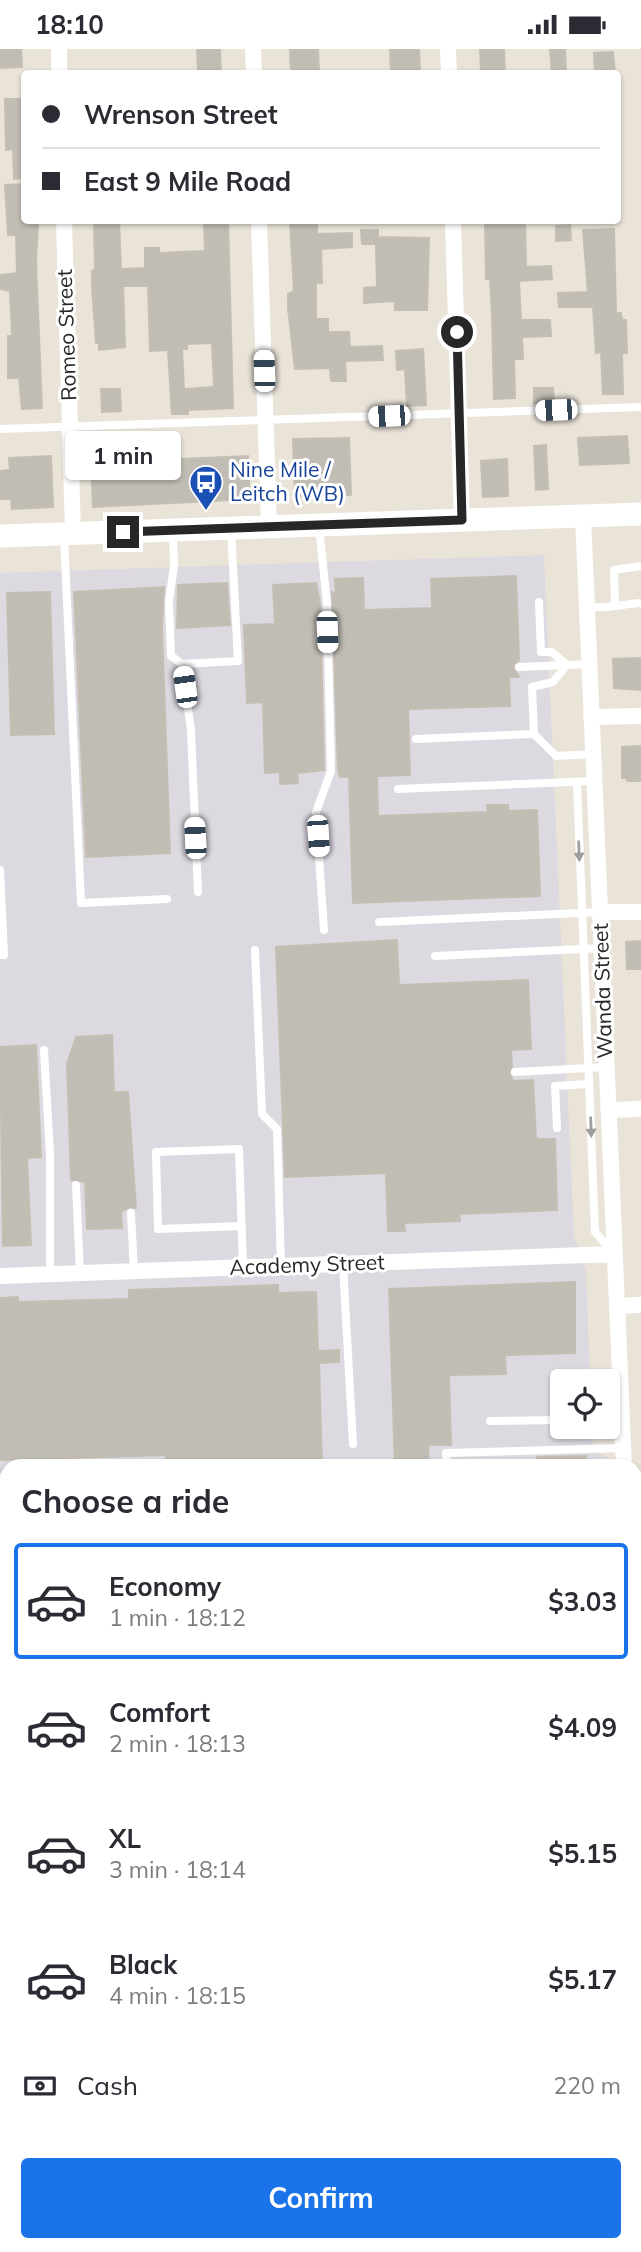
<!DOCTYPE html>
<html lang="en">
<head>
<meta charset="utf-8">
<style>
	body { margin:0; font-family:Mulish,sans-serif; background:#f7f7f7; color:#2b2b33; height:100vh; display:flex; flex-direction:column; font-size:26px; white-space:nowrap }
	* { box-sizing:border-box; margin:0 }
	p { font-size:23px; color:#7c7c81 }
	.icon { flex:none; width:38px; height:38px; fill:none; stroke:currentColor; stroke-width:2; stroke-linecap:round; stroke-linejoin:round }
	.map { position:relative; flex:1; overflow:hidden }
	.sheet { position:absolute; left:0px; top:1410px; width:642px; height:793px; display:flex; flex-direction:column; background:#fff; border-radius:21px 21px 0 0; box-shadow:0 2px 5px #0004 }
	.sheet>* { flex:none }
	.guide { position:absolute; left:21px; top:21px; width:600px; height:154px; border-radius:7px; box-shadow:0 2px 5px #0004; display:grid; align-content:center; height:154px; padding:0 21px; background:#fff }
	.controls { position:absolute; left:550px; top:1320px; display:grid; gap:14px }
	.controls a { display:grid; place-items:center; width:70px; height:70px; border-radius:7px; background:#fff; box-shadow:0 2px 5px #0004; font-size:35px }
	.end { position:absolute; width:32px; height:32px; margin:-16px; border:9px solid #272727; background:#fff; box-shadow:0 0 0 4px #fff }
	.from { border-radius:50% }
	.bubble { position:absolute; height:49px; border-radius:7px; background:#fff; box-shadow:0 2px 5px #0004; font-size:23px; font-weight:700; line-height:49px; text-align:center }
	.car { position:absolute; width:21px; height:42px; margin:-21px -10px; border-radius:9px; box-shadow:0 0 5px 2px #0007; background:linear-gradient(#fff 24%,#345 0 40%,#fff 0 76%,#345 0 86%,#fff 0) }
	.guide b { display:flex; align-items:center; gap:24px; height:66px; font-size:26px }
	.guide b+b { border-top:2px solid #e1e1e2 }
	.guide i { width:18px; height:18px; background:#2b2b33 }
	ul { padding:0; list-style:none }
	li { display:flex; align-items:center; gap:21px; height:116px; margin:0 14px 10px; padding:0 7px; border:4px solid transparent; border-radius:7px }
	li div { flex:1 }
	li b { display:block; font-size:26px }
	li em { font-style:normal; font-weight:700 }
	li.selected { border-color:#1a73e8 }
	li>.icon { width:63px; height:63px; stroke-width:1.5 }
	h2 { padding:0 21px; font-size:32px; line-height:84px }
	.pay { display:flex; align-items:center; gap:18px; height:77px; padding:0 21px; font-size:26px }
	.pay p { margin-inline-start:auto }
	.primary-button { display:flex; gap:14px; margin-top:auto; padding:14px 21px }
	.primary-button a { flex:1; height:80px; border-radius:7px; background:#1a73e8; color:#fff; font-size:28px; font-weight:700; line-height:80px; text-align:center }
	.status { display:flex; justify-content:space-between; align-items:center; height:49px; padding:0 35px; background:#fff; direction:ltr }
	.status svg { height:19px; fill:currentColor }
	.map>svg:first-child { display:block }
	.industrial { fill:#dcd9e1 }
	.green { fill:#a8e094 }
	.building { fill:#c1bdb5; stroke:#c4bfb2; stroke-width:2; fill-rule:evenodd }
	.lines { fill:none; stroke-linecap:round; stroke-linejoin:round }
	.path { stroke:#c3c3c3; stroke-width:2.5; stroke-dasharray:5 3.5; stroke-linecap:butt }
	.service { stroke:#fff; stroke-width:8 }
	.minor { stroke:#fff; stroke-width:16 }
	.secondary { stroke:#fff; stroke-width:23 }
	.oneway { fill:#9e9e9e }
	.route { stroke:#272727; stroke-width:9 }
	.labels { text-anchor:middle; stroke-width:6; stroke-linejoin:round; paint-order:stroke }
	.street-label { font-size:21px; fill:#272727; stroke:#fff }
	.transit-label { font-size:21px; fill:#164399; stroke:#fff; text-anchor:start }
</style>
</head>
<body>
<div class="status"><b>18:10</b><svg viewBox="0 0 49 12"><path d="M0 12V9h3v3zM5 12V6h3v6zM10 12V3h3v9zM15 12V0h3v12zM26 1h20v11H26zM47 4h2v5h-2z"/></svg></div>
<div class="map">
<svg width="641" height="2203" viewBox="0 0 641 2203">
	<rect width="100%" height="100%" fill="#e9e3d8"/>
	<path class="industrial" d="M544,506l30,682 12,34 4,110h-28v45h30l1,24 14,7 1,9 -601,1v778h628v-276l6,134v149h-641v-1679z"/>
	<path class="green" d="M7,1829v109l-7,9v-117z
		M563,2196h72v7h-70z"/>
	<path class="building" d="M0,0h21l1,18 -22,1z
		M197,0h23l1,24h-23z
		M290,0h28l1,24h-28z
		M390,0h29l1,24h-29z
		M480,0h24l1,24h-24z
		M550,0h15l1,24h-14z
		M613,3l2,21h-20l-1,-20z
		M5,50h19v79l-10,1 -1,-30 -7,1z
		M24,135v37l14,2 -2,40 6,145 -20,1 -3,-31h-11v-42h4l-2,-45 -9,-2v-14l16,-2 -1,-38h-8l-3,-50z
		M94,172h25l2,48 24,-1v-20h14v5l46,-2 -1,-30h24l5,187 -45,2v4h-16l-4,-64 -18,1 -2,-65h-25l2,61 -26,3v-7h-3l-4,-56v-16l3,-1zM212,294l2,44 -30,2 -2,-40h5v-5z
		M290,172h27v13l35,-1v14l-31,2 1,34h-6v36h12v13h21l1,15 32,-1 1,14 -38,1 1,20h-15l-1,-13 -35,1 -7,-61v-14l6,-3z
		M485,172h40l1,46 25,-1 1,13 -33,2 2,39h29l1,16 -29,1 1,22h-9l1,39 -21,1 -2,-85 -2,-35h-4z
		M570,176l1,15 -15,1v-15z
		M614,180l2,84h5l1,7h4l1,33h-5l1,41h-20l-2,-42 -5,1 -3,-46h-34l-1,-14 30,-1 -5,-62z
		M361,181h17v7l51,1 -2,72h-32v-9l-31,2v-15l13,-1 -1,-43h-14z
		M423,300l3,56 -19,1 -2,-37 -8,1 -1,-19z
		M534,339h19l1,14 -20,1z
		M101,340h19l1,22 -19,1z
		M627,387l2,27 -49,2 -2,-27z
		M349,389l2,57 -56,2 -2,-58z
		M546,396l2,44 -12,1 -2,-44z
		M180,405v5l68,-3 2,43 -157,8 -2,-45z
		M51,407l2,51 -41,2 -1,-10h-11v-28l10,-1 -1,-12z
		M507,410l1,37 -25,1 -2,-36z
		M516,527l3,84 -6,7 6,10h-10l1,29 -102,3 2,66 -33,1 1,40 109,-4v-7h21v6l29,-1 3,86 -187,7 -4,-126h-9l-2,-6 -6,-179 4,2 -1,-15 28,-1 1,32 68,-2 -1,-29z
		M227,534l3,42 -53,3 1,-43z
		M316,534l4,21 4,166 -27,3 1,10 -18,1v-12l-15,1 -2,-71 -16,1 -3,-78 31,-1 -2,-39z
		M164,538l-2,41 8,225 -84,4 -12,-265z
		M50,543l4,142 -43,1 -4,-142z
		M641,609v32l-27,-2 -1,-29z
		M640,697l1,35h-14v-3h-5v-31z
		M397,891l2,45 129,-5 3,69 -20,1 1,16 -3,7 4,8 20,-1 3,59h19l2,71 -98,4 1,7 -56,2 1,8h-17l-2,-58 -101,4 -9,-230z
		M641,892v28h-14l-1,-27z
		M112,986l2,57h14l8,116 -6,-1 -9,5 1,16 -35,1 -2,-47 -14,-2 -4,-116 9,-27z
		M36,996l5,112 -14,1 4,87 -28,1 -3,-199z
		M575,1233v71l-70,2 1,19 -57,1 2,70h-23l1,22h-34l-6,-178z
		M278,1236v8l38,-1 2,59 21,-1v12l-20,1 3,104h-156v-12l-166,5v-162l18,-1v5l111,-3v-9z
		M586,1407l1,11h-50v-10z"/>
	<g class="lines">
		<path class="path" d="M502,2196l16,5h21"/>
		<path class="service" d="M0,380l641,-22
			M319,477l8,78 4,167 -15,41 8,118
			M173,482l1,35 -5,35 2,55 11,8 9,67 7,161
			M64,488l17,366 86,-4
			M615,556l-1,-35 27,-4
			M587,558c19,2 35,-3 54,-4
			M182,615l56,-3 -7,-132
			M519,618l70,-3
			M534,685l-2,-47 21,-5 14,-17 -15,-13h-11l-2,-50
			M416,690l118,-5 22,22 37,-2
			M577,734l18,449 18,20
			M398,740l196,-8
			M0,821l4,85h-4
			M379,873l221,-10
			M255,901l7,164 15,15 4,137
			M435,907l167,-8
			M44,1001l6,104v120
			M515,1023l92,-5
			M557,1079l-2,-42 34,-2
			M76,1136l4,88
			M131,1164l3,58
			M242,1177l-84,3 -2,-77 83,-3 4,118
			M343,1215l10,180
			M490,1372l72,-1
			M447,1418l-1,-14 177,-5
			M0,1428h7
			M0,1494h7
			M635,2124h6
			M25,2196v7
			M549,2196v7"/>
		<path class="minor" d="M59,0v24
			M253,0l1,24
			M448,0l1,24
			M64,172l9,312
			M259,172l10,307
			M453,172l9,299
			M583,467l41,951
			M591,668l50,-1
			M600,863h41
			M608,1061l33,-1
			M0,1227l615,-22
			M617,1257l24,-1
			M635,1451h6
			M0,1621h7
			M635,1646h6
			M635,1685l6,127"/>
		<path class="secondary" d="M0,487l641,-22"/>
	</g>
	<defs><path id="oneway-solid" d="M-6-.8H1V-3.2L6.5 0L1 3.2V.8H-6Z" transform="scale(1.75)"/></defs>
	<g class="oneway">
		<use href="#oneway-solid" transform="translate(579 802) rotate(88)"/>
		<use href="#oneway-solid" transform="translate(591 1078) rotate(88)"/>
	</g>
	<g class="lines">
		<path class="route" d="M123,483l339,-12 -5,-188"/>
	</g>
	<defs>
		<symbol id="bus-pin" viewBox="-11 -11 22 30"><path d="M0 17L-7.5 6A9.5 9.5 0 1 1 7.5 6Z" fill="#1a4fb4" stroke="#fff"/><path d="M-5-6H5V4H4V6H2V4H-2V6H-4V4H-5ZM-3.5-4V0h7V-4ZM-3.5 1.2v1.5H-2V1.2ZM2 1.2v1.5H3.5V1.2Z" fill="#fff"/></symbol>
	</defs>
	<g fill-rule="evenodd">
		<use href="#bus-pin" x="187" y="414" width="38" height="52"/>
	</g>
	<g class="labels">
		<g class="street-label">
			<text transform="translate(67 286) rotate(-92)" y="7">Romeo Street</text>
			<text transform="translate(603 942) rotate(-92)" y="7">Wanda Street</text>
			<text transform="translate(307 1216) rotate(-2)" y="7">Academy Street</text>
		</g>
		<g class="transit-label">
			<text x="230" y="428">Nine Mile /<tspan x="230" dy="24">Leitch (WB)</tspan></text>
		</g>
	</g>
</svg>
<div class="controls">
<a><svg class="icon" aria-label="locate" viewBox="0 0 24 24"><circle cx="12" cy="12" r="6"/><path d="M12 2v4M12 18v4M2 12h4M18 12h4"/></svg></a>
</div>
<i class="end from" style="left:457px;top:283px"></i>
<i class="end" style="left:123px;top:483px"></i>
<div class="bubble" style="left:65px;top:382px;width:116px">1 min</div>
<i class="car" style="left:264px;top:322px;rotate:358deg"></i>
<i class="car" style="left:556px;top:361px;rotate:268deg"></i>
<i class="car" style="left:389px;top:367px;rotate:268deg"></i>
<i class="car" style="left:327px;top:583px;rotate:178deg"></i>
<i class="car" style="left:185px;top:638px;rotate:352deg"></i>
<i class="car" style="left:318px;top:787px;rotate:176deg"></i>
<i class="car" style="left:195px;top:789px;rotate:357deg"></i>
<div class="guide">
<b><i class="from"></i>Wrenson Street</b>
<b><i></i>East 9 Mile Road</b>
</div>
<section class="sheet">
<h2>Choose a ride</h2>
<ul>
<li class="selected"><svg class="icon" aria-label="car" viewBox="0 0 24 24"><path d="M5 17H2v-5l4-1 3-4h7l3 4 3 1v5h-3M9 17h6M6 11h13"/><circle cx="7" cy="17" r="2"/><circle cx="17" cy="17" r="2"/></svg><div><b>Economy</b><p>1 min · 18:12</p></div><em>$3.03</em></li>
<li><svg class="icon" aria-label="car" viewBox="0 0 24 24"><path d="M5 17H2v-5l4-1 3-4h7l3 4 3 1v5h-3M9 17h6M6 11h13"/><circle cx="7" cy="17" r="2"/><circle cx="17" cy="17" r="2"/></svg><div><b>Comfort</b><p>2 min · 18:13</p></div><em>$4.09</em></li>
<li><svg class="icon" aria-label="car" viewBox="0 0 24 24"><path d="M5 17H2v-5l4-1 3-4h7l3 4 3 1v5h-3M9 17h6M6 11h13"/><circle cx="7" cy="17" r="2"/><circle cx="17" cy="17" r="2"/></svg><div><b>XL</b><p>3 min · 18:14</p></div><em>$5.15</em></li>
<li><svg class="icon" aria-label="car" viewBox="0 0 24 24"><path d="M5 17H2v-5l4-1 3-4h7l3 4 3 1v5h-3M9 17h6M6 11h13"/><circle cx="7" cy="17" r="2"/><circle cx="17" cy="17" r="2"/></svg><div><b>Black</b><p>4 min · 18:15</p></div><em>$5.17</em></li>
</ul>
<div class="pay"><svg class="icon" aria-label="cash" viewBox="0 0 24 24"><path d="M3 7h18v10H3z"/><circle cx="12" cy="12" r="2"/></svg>Cash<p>220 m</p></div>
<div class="primary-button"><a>Confirm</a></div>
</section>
</div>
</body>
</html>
